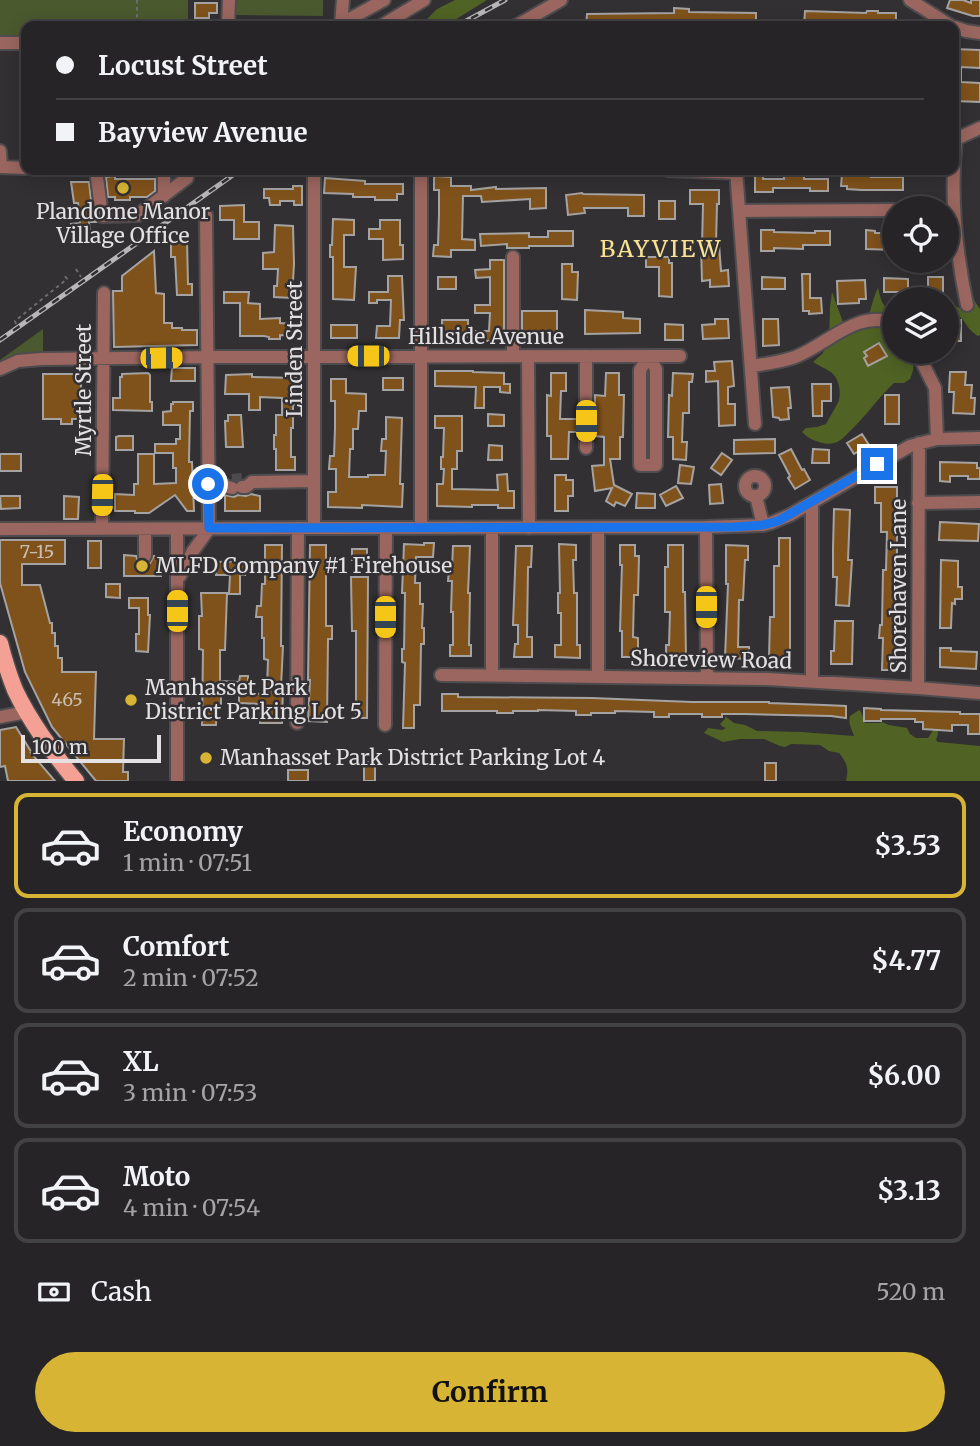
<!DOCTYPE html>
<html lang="en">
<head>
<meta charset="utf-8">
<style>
	body { margin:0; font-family:Merriweather,serif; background:#2e2c2e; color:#f1f3f6; height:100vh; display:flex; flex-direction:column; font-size:26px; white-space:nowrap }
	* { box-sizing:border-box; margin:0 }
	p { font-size:23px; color:#a4a4a7 }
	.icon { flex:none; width:38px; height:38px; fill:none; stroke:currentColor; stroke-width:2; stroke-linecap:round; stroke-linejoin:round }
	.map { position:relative; height:781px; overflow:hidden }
	.details { display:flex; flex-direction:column; background:#262426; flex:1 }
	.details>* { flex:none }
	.top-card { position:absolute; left:21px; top:21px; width:938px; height:154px; border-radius:14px; box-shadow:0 4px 18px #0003,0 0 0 2px #424143; display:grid; align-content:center; height:154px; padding:0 35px; background:#262426 }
	.controls { position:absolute; left:882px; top:196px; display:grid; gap:14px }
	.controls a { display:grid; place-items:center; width:77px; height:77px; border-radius:50%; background:#262426; box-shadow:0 4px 18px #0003,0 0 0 2px #424143; font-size:35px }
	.scale { position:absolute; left:21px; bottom:18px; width:140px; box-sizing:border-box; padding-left:7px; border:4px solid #e3e1e3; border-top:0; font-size:19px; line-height:24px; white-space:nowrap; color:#e3e1e3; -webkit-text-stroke:5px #323032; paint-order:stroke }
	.end { position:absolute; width:32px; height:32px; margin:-16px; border:9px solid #1a73e8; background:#fff; box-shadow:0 0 0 4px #fff }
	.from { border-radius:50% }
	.car { position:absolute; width:21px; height:42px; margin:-21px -10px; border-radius:9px; box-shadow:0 0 5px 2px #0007; background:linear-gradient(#f5c518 24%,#345 0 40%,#f5c518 0 76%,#345 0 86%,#f5c518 0) }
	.top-card b { display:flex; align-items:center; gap:24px; height:66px; font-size:26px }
	.top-card b+b { border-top:2px solid #424143 }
	.top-card i { width:18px; height:18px; background:#f1f3f6 }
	ul { padding:12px 0 0; list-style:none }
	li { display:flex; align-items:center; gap:21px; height:105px; margin:0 14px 10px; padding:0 21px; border:4px solid #424143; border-radius:14px }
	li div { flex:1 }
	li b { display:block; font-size:26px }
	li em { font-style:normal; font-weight:700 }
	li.on { border-color:#d7b434 }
	li>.icon { width:63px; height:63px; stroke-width:1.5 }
	.pay { display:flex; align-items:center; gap:18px; height:77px; padding:0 35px; font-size:26px }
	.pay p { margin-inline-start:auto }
	.action { display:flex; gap:14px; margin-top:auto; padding:14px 35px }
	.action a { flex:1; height:80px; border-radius:42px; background:#d7b434; color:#111; font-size:28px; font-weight:700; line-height:80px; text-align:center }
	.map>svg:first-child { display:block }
	.green { fill:#4b592f }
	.forest { fill:#506324 }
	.building { fill:#80521b; stroke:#a5a3a1; stroke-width:2 }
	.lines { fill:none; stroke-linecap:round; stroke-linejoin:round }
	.minor-tunnel { stroke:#4d4b4d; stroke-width:12; stroke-dasharray:12 6; stroke-linecap:butt }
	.minor-casing { stroke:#4e4c4e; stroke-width:16 }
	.major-casing { stroke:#4e4c4e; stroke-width:19 }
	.path { stroke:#6d6b6d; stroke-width:2; stroke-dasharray:3.5 3.5; stroke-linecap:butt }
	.minor { stroke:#9a665f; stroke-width:12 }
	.major { stroke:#f4a094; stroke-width:16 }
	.rail-casing { stroke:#b8b6b8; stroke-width:5 }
	.rail { stroke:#323032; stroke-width:2.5; stroke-dasharray:8; stroke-linecap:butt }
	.route { stroke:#1a73e8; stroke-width:9 }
	.poi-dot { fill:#d7b434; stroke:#323032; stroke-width:2.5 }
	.labels { text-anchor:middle; stroke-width:5; stroke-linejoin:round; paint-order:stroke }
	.number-label { font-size:18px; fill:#cabdb1 }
	.poi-label { font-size:21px; fill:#e3e1e3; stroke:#323032; text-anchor:start }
	.street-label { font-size:21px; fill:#e3e1e3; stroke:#323032 }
	.neighbourhood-label { font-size:23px; letter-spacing:2px; fill:#f9e294; stroke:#323032 }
</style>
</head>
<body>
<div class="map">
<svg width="980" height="781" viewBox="0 0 980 781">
	<rect width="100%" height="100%" fill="#323032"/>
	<path class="green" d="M0,0h188v26h-162v17h-26z
		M234,0h89v16l-89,-1z
		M43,329v30l-39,7 -4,-6z
		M649,356l7,109h-16v-95z"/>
	<path class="forest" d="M455,0h32l-42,26h-31l13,-7 10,-10z
		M878,288c2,9 4,19 13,23l3,-1v42h17c4,10 3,18 -1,27l-6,4h-10c-16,15 -28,33 -44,48 -4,4 -8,9 -13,11 -10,5 -28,-2 -35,-10l4,-4 11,-1 9,-3c3,-6 12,-20 13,-24 2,-8 0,-21 -7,-27 -5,-4 -13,-7 -19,-11l9,-8 7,-10 1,-37 2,-15 11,30 14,8 8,-2c5,-14 7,-28 13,-40z
		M974,300l6,9v26l-2,1c-15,-9 -10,-19 -31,-26v-4h9l6,4z
		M859,710l2,2 4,11h14l3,-1 7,3 18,3 3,6 6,4h12l9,-14 1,10 -2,6 2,2 42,4v35h-134c3,-13 1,-18 -7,-28l-10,-2 -9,-6 -29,-1 -6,3 -5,-1 -16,-7h-24l-17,3 -19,-9 4,-5 14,2 4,-2 -3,-1 -3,-3 5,-5v-3l9,7 11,2 12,6 44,1 53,4c-2,-7 -6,-11 -4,-20z"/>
	<path class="building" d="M950,0h13l8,3v-3h9v16h-7l-26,-8z
		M195,3h22v10h-8v5h-14z
		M674,8l15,1v3l67,1v13h-54v-3l-34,-1v4h-82l1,-12 87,-1z
		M805,11l61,2 1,-2h11v2h18v13h-30v-3h-22v3h-40z
		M954,49l26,1v18l-19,-1v15l19,1v19l-26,-1z
		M755,170h9l-1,9h21v-8l20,1v7h24v12h-18v-3h-37v4h-18z
		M856,171h16l-1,6h32v13h-42l-14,-1v-3h-6l1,-12h14z
		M115,176v3h40v12l-8,6h-17v3h-15v-3h-7l-2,-20z
		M434,176l17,1v9h20v4l25,-3v2l50,-1v20l-16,1v-10l-48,3 -1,-6h-18l-1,43 13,1v10h-24v7l-18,-1 1,-11h4l1,-31v-24h-5z
		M325,178l40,3v3h38v10h-6v6h-22v-3h-22v-3l-29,-1z
		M71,182h18l4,35 3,5h-7l1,11 -19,-1v-8l9,-1 -2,-20h-4z
		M293,186h9v19h-8v-4h-14v4h-10l-1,-7h-5v-9h29z
		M690,190h29v14h-2l-1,41 3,-1 2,27 7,-1 1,16 -19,1v-7l-8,1 -1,-35h1l1,-42h-13z
		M582,193l1,1 61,1v21h-16v-8h-44l1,5 -17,2 -2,-20z
		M659,201h16v18h-16z
		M244,205v17h15v17h-25v-19h-14v-14z
		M333,219l21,1v15h-10v32h12l-2,33 -21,-1v-42h-3v-12h2z
		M380,220h20v25h3v14l-20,1v-21h-14v-10h11z
		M275,225l18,1 1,38 -2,34 -18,-1v-11h3l1,-17h-15v-16l11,-1z
		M761,230h13v2l41,1v-2h15v14h-27v4l-29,-1v3h-13z
		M866,230l9,1v2h19v17l-28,-1z
		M548,231h25v15h-44v2h-22v-4l-26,2 -1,-12 49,-1v4h19z
		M171,240h16l1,44h4v11h-15l-2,-38h-4z
		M154,251l2,42 8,1v29h8v5h10v2h15v15l-83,2 -1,-56h9v-15z
		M646,257h23v6h3v34l-13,-1v-29h-13z
		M490,260h14v81h-30l1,-10h14l1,-18h-15v-8h15v-28l-14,1 -1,-8 15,-1z
		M562,264h10v8h6l-1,28 -15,-1z
		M802,274h8v24h11l1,15 -13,1v-3h-6z
		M388,276h14l2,44h-4l-1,18h-23l1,-12h13l1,-26h-14v3h-8v-11h19z
		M438,277h18v12h-18z
		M762,277l23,1v11h-23z
		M928,277h15v21h-15z
		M884,278l24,1v13h-24z
		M865,280l1,19h-7v4l-21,1 -1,-23z
		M224,292h25l-1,11 12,1v15l20,-1v5l16,1v12l-16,-1v4h-11v-2l-5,-1h-24v-33h-16z
		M585,310l38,2v6l17,1v14l-55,1z
		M522,311h35v22h-35z
		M715,319h13l1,19 -26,1 -1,-14 13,-1z
		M763,319h15l1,26 -16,1z
		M442,320h26v17l-26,-1z
		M947,320h14v21h-14z
		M665,324l18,1v15h-18z
		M331,325h26v13h-26z
		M879,343l8,13 -19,10 -4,-8 3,-2 -3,-4z
		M732,361l2,25 -6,1v17h7v21l-16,1 -1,-45 -12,1v-11h9l-1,-9z
		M172,368h23v13h-24z
		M435,371h38v1l31,1v11h6v9l-10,-1v-5h-16v21h-9l1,-21 -41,-1z
		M950,372h16l-1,13h7l-1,13h4l-1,16 -21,-1 1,-21h-5z
		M148,373l2,2v27h2v9l-39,-1v-12h7v-21h2v-3z
		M551,373h15v18h-5l-1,28h17v13h-8l-1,27h-17v-23h-4v-41l4,1z
		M606,373h13v22h5l-1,42h-3v22h-10l4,26 18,9 -7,12 -9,-4 -2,4 -8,-5 6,-13 -17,3 -3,-25 12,-1v-28l-9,-1v-41l10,1z
		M673,373l20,1 -1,8h-3v31h-6l-1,29h5l-1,18 -13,-1v-22h-5l1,-42 3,1z
		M43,374h38v45h-9v5h-11v-5h-18z
		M252,374v3l44,1 -1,27h-2v23h-2v29h4v13h-19v-21h-2v-14h2v-20h6v-17l-22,-1v13h-11v-16h-24l1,-19z
		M383,378h20v12h-20z
		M331,379h15v14l20,1v17h-7l-1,18h-5v20h-3l-1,28h19v-2h17l1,-24h-5l1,-12h4v-22l16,1 -2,66h3l-1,23 -40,-2v3l-34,-1v-15h8v-23h-7l1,-13h4l1,-28v-27h-4z
		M812,384h19v17h-9v15h-9z
		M789,387l2,21h-3l1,11 -9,1 -1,-2 -6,-1 -2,-29z
		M885,395h14v29h-14z
		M173,402h20v9h-3l-1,49v2h3l2,49h-7l-12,-16 -26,18h-14v-2h-20v-17l19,1v-11h4v-30h16v30l22,-1v-15h-3v-15h-18v-9h21v-5h4v-14h-17v-13l8,-1v-7h2z
		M488,414l16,1v11h-16z
		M228,415h13l2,32h-17l-1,-26h3z
		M435,416h27v35h-5v18h-5v20l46,1 -1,-15 10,-1 1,17h6v17h-16v-3h-26v2l-35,-1v-22h6l1,-15h-3v-12h2l1,-29h-9z
		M862,434l7,11 -15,9 -7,-11z
		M119,436h14v14h-17v-13z
		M775,439v14l-41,1v-14z
		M489,445l13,1v14h-14z
		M791,449l11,21 2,-1 6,11 -15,9 -7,-11 2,-2 -11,-21z
		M813,449l16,1v13h-17z
		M722,453l10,7 -11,15 -10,-7z
		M0,454h21v17h-21z
		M940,462l37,1v5h3v11h-12v-3h-18v6l-10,-1z
		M680,465l14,2 -3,17 -13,-1z
		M555,475h11v5h7v16h-5v15h-13z
		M721,484l2,19 -13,1 -1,-19z
		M676,486l7,12 -17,8 -6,-11z
		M875,487h22v183h-15l1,-32h-4l1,-13h2l1,-55h3l1,-38h-6v-29h-6z
		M637,493l18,1v14h-19z
		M251,494l9,2v15h-35v-16l9,2 4,-2 8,1z
		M0,496h20v12l-19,1z
		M64,496l15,1 -1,22h-14z
		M834,509l16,1 -2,50h4l-3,46 -13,-1 1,-28h-4v-28z
		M940,522l39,2 -1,17 -39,-1z
		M779,538h11v121l-21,-1 1,-41h4v-51h5z
		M0,540h65v24h-43v21h18l10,38h2v10h3v13h3v12h4v14h34l-2,67h30l-1,33h5v9h-32l-44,-54 -27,-55 -25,-89z
		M88,541h13v27h-13z
		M424,543h10l-1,14h-17l-1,26h5v21h3l-1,24h2v16h-3l-1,61h-6v23h-11l2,-65 -3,-1v-13h2l1,-56h-3l2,-49 20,1z
		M559,544l17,1v15h-3l1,33h3v52h3v13l-25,-1v-12h6v-32h-3v-20h2z
		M265,545h17l-1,101h2l-2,41h2l-1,36h-22v-19l-21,-1v-13l-18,-1v19h-4l-1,17h-14l1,-75 -4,-1v-33h3l-1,-23h26l-2,57h-5v31l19,1 1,-6h8v17l14,1v-7h5l1,-27 -4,-1v-21h-2v-21h-6l1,-11h4l1,-22h3z
		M310,545h16v81h6v13h-4l-1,83 -19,-1 2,-41h-2z
		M620,545h15v11h4l-1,39h-4l-1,42 5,1v19h-16v-26h-2l2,-66h-2z
		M668,545h15v47h2l1,67h-20v-14h3l1,-33h-5v-45h3z
		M726,545l22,1v14h-3l-2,40h-4l-1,47h11v12l-24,-1 3,-74h-2z
		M453,546h17l-2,47h2l-1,52h2v11h-21v-11h3v-33h-2l1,-31h-4l1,-12h3z
		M516,546h16l-1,21h-3l-1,70h5v20h-18l1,-13h3v-19h-5z
		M352,549h15v11h-15z
		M124,555l12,1 2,5 6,4 6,-2 4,-7h7v20h-37z
		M941,560l17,1v26h4v12h-7v5l-3,-1 -1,25h-11z
		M243,561l2,4v10h-5v19h-11l1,-19h-14l1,-13z
		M351,577h17l-1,141h-11v-87h-4z
		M106,584h14v14l-14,-1z
		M129,598h19v17h2l-2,37 -12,-1v-17h3v-26h-10z
		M835,621h18l-1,43h-21v-13h3z
		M940,648h11v3l26,1 -1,17 -36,-2z
		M442,694h16v3l134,1 100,4h77v1l55,2 22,1v12l-15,-2 -87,-2h-22v3h-20v-3h-33v3h-15v-5l-39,-1v2h-24v2h-15v-4l-38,-1v1h-25v2h-16v-2h-55z
		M864,708l17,1v1l79,2v2h20v20h-12v-9h-16v6l-29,-2v-7h-8v-3h-34v2h-17z
		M16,727l16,26h-1l24,28h-47l-3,-15 -5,1v-37z
		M364,762h11v19h-11z
		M765,763h11v18h-11z
		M288,770h20v11h-20z"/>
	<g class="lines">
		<path class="minor-tunnel" d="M232,480l10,-1"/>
		<defs>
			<path id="minor" d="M910,0l41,26
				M341,24l2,-24
				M228,26l1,-26
				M337,26l47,-26
				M381,26l43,-26
				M516,26l45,-26
				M954,27l12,4 14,2
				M0,43h26
				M956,139c-6,53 0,113 11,166
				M956,139l24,-11
				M0,151l1,16
				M0,167l26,1
				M96,170l6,46 36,-1 49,-37v-8
				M668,170l69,3
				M736,170l19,254
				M164,196v-26
				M740,211l154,-1
				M206,215l3,314
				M917,352l18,36 2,51
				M513,356v-99
				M528,356l1,172
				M649,356l7,13v96h-16v-95z
				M752,366c14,-2 29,-4 43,-9 32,-12 62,-48 99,-34
				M0,369l18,-8 23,-2 166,-2 473,-1
				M586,448v-92
				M745 486a10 10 0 1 1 20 0a10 10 0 1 1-20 0Z
				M208,484h13l7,3 4,1
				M242,487h4l6,-5 62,-1
				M756,496l7,29
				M812,503v178
				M918,503l62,-1
				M421,527v-357
				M706,527l1,151
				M314,528v-358
				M598,528v149
				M0,529l706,-2 57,-2 8,-2 19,-8 120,-69 27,-7 43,-1
				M102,529l2,-236
				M145,529v27
				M180,576l13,-25 16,-22
				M441,675l326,4 151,9 62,5
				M492,675v-147
				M918,688l1,-245
				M0,717l27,-5
				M297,723l1,-195
				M385,725l1,-197
				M177,781v-252"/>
			<path id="major" d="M0,643c4,16 9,32 15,47 14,30 40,66 61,91"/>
		</defs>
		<use href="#minor" class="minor-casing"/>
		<use href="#major" class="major-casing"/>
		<path class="path" d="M137,0v26
			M261,23h2v3h-2z
			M141,226l4,5
			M76,269l5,8
			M16,324l-1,-3 52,-42 -2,-3"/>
		<use href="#minor" class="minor"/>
		<use href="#major" class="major"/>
		<defs>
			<path id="rail" d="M457,26l48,-26
				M0,340l240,-170"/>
		</defs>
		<use href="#rail" class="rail-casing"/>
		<use href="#rail" class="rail"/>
	</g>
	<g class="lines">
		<path class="route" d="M208,484l1,44 525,-1 29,-2 15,-4 99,-57"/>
	</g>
	<g class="poi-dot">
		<circle cx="123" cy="188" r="7"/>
		<circle cx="142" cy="566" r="7"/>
		<circle cx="131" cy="700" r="7"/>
		<circle cx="206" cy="758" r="7"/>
	</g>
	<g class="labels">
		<g class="number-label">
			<text x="37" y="558">7-15</text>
			<text x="67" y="706">465</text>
		</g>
		<g class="poi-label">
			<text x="123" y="219" text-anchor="middle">Plandome Manor<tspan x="123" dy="24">Village Office</tspan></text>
			<text x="156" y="573">MLFD Company #1 Firehouse</text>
			<text x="145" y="695">Manhasset Park<tspan x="145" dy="24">District Parking Lot 5</tspan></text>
			<text x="220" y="765">Manhasset Park District Parking Lot 4</text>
		</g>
		<g class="street-label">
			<text x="486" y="344">Hillside Avenue</text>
			<text transform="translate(295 349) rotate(-90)" y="7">Linden Street</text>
			<text transform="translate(84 390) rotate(-90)" y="7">Myrtle Street</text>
			<text transform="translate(899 586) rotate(-90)" y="7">Shorehaven Lane</text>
			<text transform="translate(711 660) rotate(1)" y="7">Shoreview Road</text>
		</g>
		<g class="neighbourhood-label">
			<text x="661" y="257">BAYVIEW</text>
		</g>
	</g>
</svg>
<div class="controls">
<a><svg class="icon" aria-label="locate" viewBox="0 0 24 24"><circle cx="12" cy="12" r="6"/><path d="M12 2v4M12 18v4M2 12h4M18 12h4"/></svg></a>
<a><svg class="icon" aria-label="layers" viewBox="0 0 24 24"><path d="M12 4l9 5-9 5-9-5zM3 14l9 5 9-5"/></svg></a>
</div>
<div class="scale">100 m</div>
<i class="end from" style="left:208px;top:484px"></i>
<i class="end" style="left:877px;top:464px"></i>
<i class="car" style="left:368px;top:356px;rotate:270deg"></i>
<i class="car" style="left:161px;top:358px;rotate:89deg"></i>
<i class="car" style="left:586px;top:421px;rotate:180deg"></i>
<i class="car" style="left:102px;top:495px;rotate:181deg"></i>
<i class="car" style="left:706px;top:607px;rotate:180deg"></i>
<i class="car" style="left:177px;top:611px;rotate:0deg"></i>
<i class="car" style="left:385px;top:617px;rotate:180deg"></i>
<div class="top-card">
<b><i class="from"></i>Locust Street</b>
<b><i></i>Bayview Avenue</b>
</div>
</div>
<section class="details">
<ul>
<li class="on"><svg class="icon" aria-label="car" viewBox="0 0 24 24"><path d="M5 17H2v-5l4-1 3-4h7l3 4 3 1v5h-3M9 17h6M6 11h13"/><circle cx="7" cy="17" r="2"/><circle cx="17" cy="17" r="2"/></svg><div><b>Economy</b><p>1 min · 07:51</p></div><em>$3.53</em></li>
<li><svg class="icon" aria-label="car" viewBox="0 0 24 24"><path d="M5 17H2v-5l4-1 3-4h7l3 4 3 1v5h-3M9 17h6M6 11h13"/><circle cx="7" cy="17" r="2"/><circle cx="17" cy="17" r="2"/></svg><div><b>Comfort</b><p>2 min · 07:52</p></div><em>$4.77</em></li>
<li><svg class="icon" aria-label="car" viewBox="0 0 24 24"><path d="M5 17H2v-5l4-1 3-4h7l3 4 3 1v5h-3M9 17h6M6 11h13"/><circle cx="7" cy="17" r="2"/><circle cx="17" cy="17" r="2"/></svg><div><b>XL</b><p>3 min · 07:53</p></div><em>$6.00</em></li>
<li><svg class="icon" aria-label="car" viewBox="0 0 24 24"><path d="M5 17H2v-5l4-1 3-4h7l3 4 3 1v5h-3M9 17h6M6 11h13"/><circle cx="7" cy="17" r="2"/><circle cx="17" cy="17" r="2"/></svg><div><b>Moto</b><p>4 min · 07:54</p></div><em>$3.13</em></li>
</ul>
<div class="pay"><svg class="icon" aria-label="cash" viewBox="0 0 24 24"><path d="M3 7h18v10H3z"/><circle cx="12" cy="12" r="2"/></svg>Cash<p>520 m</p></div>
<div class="action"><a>Confirm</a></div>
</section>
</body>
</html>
